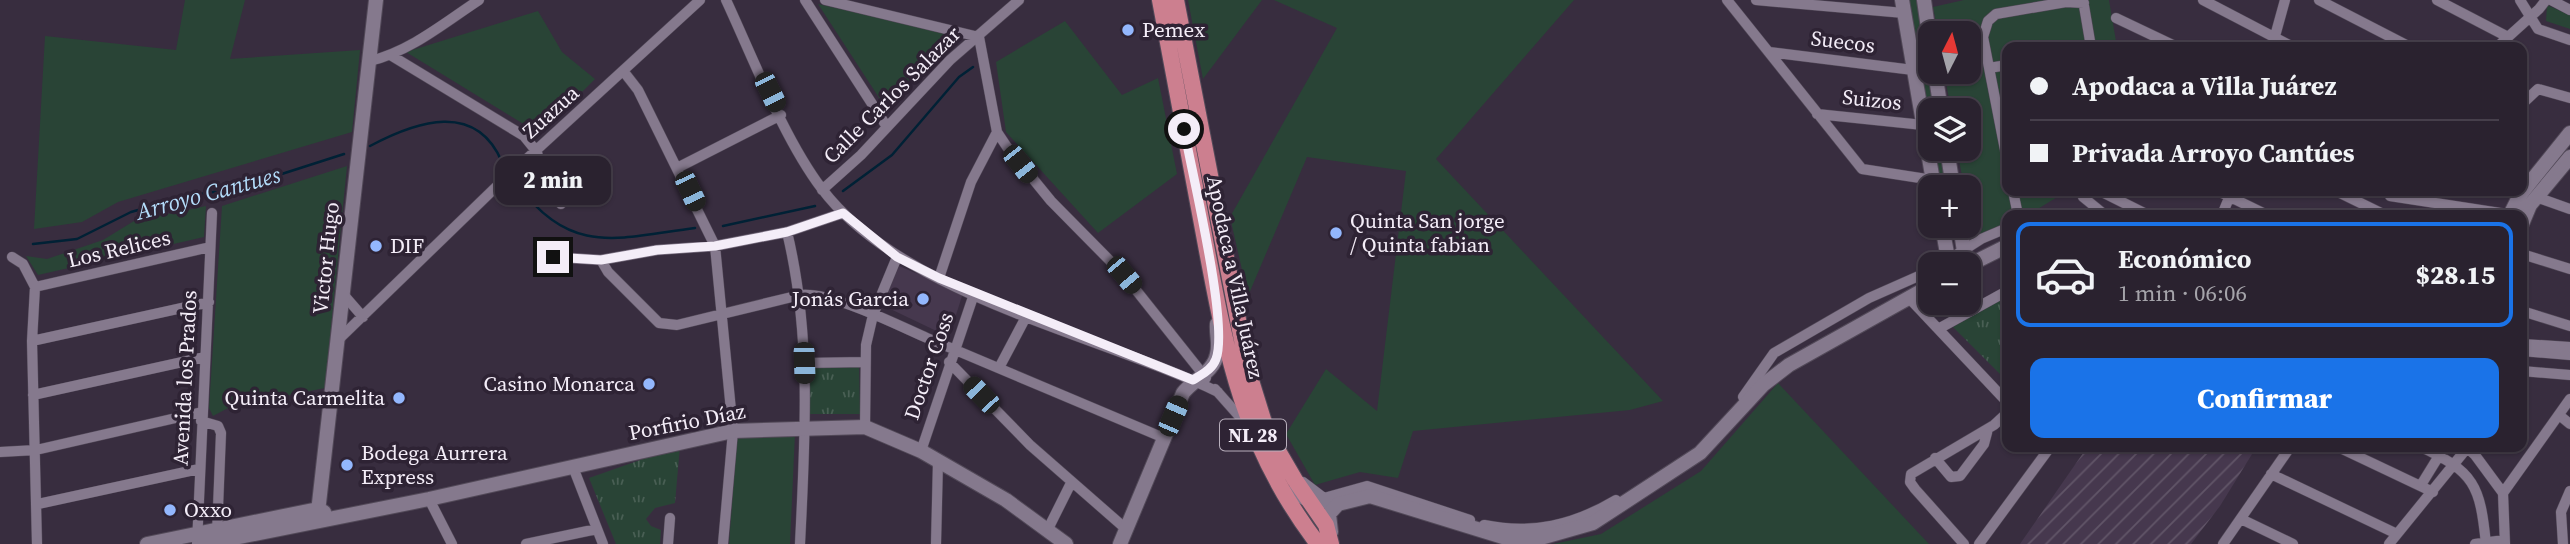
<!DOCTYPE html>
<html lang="es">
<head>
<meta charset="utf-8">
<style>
	body { margin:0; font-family:"Source Serif 4",serif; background:#362f3b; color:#f1f3f6; height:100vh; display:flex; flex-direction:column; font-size:26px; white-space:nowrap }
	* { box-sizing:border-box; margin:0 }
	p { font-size:23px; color:#a5a4aa }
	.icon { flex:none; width:38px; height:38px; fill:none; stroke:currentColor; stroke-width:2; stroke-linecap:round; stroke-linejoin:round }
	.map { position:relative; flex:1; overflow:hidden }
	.panel { position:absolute; left:2002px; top:210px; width:525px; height:242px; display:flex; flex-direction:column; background:#2a222f; border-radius:14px; box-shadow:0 2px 5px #0004,0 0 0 2px #463f4b }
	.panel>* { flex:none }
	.guide { position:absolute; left:2002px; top:42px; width:525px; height:154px; border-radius:14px; box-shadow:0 2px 5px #0004,0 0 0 2px #463f4b; display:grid; align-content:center; height:154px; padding:0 28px; background:#2a222f }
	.needle { width:46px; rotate:6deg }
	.buttons { position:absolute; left:1918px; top:21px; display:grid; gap:14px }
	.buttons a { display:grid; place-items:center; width:63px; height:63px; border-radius:14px; background:#2a222f; box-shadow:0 2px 5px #0004,0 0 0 2px #463f4b; font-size:35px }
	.end { position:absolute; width:32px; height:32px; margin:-16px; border:9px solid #f4edf8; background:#111; box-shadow:0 0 0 4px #111 }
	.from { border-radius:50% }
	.bubble { position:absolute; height:49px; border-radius:14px; background:#2a222f; box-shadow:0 2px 5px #0004,0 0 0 2px #463f4b; font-size:23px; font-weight:800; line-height:49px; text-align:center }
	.car { position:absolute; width:21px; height:42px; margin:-21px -10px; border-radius:9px; box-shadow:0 0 5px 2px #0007; background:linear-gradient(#222 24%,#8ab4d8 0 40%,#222 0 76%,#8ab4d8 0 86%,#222 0) }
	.guide b { display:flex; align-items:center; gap:24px; height:66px; font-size:26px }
	.guide b+b { border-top:2px solid #463f4b }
	.guide i { width:18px; height:18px; background:#f1f3f6 }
	ul { padding:12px 0 0; list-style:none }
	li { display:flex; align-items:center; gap:21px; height:105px; margin:0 14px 10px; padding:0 14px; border:4px solid transparent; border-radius:14px }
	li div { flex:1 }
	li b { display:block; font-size:26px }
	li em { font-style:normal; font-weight:800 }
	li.current { border-color:#1a73e8 }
	li>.icon { width:63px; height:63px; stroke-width:1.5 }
	.primary-button { display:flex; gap:14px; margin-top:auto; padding:14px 28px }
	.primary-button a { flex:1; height:80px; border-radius:14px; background:#1a73e8; color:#fff; font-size:28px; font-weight:800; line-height:80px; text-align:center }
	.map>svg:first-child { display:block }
	.built { fill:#46384e }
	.industrial { fill:url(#industrial-furrows) }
	.grass { fill:#294436 }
	.park { fill:url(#park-tufts) }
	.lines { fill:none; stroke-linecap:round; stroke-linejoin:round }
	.stream { stroke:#002135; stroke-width:2.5 }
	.street-casing { stroke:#524958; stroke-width:11 }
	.secondary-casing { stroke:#524958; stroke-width:16 }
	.primary-casing { stroke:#524958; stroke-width:18 }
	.street { stroke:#85798d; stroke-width:10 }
	.secondary { stroke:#85798d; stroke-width:14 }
	.primary { stroke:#cc7f8f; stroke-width:16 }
	.route { stroke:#f4edf8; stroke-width:9 }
	.poi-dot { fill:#93b7fd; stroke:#2e2334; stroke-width:2.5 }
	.labels { text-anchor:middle; stroke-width:7; stroke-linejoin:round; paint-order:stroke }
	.shield { fill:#2e2334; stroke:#b9b0bd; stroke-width:2 }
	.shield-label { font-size:19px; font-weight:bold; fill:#f4edf8 }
	.poi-label { font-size:21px; fill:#f4edf8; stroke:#2e2334; text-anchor:start }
	.street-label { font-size:21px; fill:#f4edf8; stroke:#2e2334 }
	.water-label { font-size:23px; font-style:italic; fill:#b3dcfa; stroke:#2e2334 }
</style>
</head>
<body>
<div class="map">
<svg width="2570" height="544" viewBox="0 0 2570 544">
	<defs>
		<pattern id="industrial-furrows" width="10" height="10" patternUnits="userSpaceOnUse" patternTransform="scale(1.75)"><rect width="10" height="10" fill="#46384e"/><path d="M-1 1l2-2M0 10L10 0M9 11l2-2" fill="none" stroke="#615568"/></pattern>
		<pattern id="park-tufts" width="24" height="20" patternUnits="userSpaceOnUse" patternTransform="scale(1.75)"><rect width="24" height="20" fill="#294436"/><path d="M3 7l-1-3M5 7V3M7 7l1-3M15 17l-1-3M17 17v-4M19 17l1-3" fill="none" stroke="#495f54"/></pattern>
	</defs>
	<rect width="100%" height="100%" fill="#382d3f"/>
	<path class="built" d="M899,266l64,27 -14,44 -67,-32z"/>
	<path class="industrial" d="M2088,446h169l-37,60 -29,38h-171z"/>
	<path class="grass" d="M185,0h60l-15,59 130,-9 -8,82 -234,70 -36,20 -48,7 11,-193 131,14z
		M1188,0h74l-59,79z
		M1274,0h300l-138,159 227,242 -33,9 -217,21 -15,47 -38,-6 -45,13 -29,-51 40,-65 51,42 29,-240 -99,-14 -59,139 -18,-79 107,-189z
		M1909,0h9l18,110h-6v16z
		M1964,0h145l8,47h-110v144h60l-39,24h-21v13l-33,21 -5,-34v-28h-5l-7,-38h12v-39h-18l-7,-38h25v-39h-31l-5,-26z
		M818,4l136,30 -67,76z
		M2547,5l23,10v14l-24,-8z
		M538,11l24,41 33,27 -55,55 -134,-82z
		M1065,21l57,74 36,-17 19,96 -79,59 -92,-101 -10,-70z
		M1934,149h9l6,38h-8z
		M347,166l-22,222 -95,19 -17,9 -4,-8 13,-202z
		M206,206l-2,31 -166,38 -12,-19 21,3 56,-19 31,-19z
		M1778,383l151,161h-376l48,-10 100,-63z
		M795,433l-5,111h-61l8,-108z"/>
	<path class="park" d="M1165,0h4l76,385 -14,-34z
		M2007,295v86l-54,-54z
		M810,365h49l1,49h-50z
		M680,446l-5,57 -20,5 -9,11 5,7 10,4 -1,14h-44l-27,-66z"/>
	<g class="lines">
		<path class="stream" d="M370,146c47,-25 106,-45 132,16
			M518,185c53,72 100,53 177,43
			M843,191l49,-36 67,-78 14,-10
			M723,226l92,-20
			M33,244l44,-5 54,-27 58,-16 49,-8 106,-34"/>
		<defs>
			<path id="street" d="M726,0c27,58 58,139 96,189 81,107 276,145 396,203
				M805,0l82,127
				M825,0l154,37
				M1727,0l135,169 71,11
				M1756,0l148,13
				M2083,0l8,47
				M2203,0l90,47
				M2319,0l91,47
				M2437,0l71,37
				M2520,0l18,29 32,11
				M2551,0l19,10
				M2116,18l61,29
				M979,37l18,95 10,15 44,54 73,74 82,103
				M2272,47l13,-47
				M2497,47l42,-38 7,-9
				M1769,52l144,18
				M392,56l132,80 13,16 7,31 17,21
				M370,61c41,-10 74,-38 109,-61
				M1989,68l18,-3
				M624,72l14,18 77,156 18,185 -10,113
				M2522,104l16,-15 32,9
				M1817,114l106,11
				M2007,160l-24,-123 5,-16 8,-7 70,-12 18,1
				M679,167l102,-52
				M822,190l39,-35 89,-95 69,-60
				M2013,191l5,24
				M2092,191l-9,6 22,18
				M2100,191l48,24
				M2218,191l49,24
				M2336,191l49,24
				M2390,196l123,19
				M2536,197l34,12
				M2222,215l9,-22
				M787,232c25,103 18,208 13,312
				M2522,254l48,15
				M12,257l11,7 12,23 -3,54 5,203
				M553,257l48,3 56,-10 58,-4 72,-14 56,-19
				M601,260l7,12 51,51 18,2 123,-30c31,-4 97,30 127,43 79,33 158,67 237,100
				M1942,264l39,-25 26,-11
				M939,278l32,-96 26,-50
				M35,287l175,-40
				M343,294l20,23
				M1909,298l98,104
				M2522,311l48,15
				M1940,328l67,-37
				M338,340l158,-153 204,-187
				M32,341l177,-39
				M2522,344l48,3
				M2522,351l48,4
				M949,362l81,83 96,84
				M804,363l61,-1
				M1000,366l27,-51
				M2522,371l48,4
				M1215,389l32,36
				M33,395l172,-38
				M1743,397l31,-44 95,-55 61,-27
				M2559,415l11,9
				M201,421l17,5 3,7 -4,100
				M865,427l1,-82 7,-30 24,-58
				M2336,446l97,46
				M2419,446c56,26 61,39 67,98
				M2465,446l10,9 28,38 2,51
				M921,451l53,-157
				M0,452l36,-2 166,-38
				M1935,458l16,19 9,-1 24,-32 4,-15
				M573,467l30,77
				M2271,474l126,60
				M1303,482l21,16 43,-12 103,34
				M2421,485l24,-39
				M1286,490l23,13 29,1
				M2503,493l67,-94
				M429,499l23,45
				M38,504l161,-35
				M2241,519l52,25
				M1484,525c48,10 90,0 132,-25
				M1048,529l23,-46
				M197,544l15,-331
				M526,544l71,-15
				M668,544l2,-26
				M936,544l2,-83
				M1964,544l-49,-55 -5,-7 1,-8 83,-49 13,-12
				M1979,544l72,-98
				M2223,544l68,-98
				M2389,544l78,-96
				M2475,544l29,-4
				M2563,544l-2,-32 9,-21"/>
			<path id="secondary" d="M1902,0l32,187
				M1924,0l6,42
				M1935,72l6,38
				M1947,149l6,38
				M2510,215l10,-20 50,-62
				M2522,224l8,-19 40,-48
				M1942,226l7,38
				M1960,226l6,38
				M1969,265l38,-19
				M317,521l59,-521
				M1331,532l-2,-18 9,-10 32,-8 133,41h41l49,-14 107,-70 63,-68 26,-20 141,-79
				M147,544l171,-35 6,3
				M204,544l225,-45 304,-68 132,-4 56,24 85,49 60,44
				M1120,544l63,-151c11,-14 31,-21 34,-39 3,-10 -1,-20 0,-30"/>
			<path id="primary" d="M1160,0c14,75 28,150 42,224 23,122 38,218 116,320
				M1176,0l72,371 19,61 28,48 31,45 5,19"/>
		</defs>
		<use href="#street" class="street-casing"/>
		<use href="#secondary" class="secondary-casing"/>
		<use href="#primary" class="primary-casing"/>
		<use href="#street" class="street"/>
		<use href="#secondary" class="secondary"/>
		<use href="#primary" class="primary"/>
	</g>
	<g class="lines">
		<path class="route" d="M553,257l48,3 56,-10 58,-4 72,-14 56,-19 54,44 42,21 254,102c9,-6 19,-10 23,-21 13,-35 -24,-185 -32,-230"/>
	</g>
	<g class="poi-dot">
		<circle cx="1128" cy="30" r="7"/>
		<circle cx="1336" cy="233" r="7"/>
		<circle cx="376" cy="246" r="7"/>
		<circle cx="923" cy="299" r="7"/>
		<circle cx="649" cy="384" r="7"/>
		<circle cx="399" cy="398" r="7"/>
		<circle cx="347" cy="465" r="7"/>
		<circle cx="170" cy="510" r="7"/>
	</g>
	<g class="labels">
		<rect class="shield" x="1220" y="419.5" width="66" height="31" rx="5"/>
		<g class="shield-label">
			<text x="1253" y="442">NL 28</text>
		</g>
		<g class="poi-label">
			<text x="1142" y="37">Pemex</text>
			<text x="1350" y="228">Quinta San jorge<tspan x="1350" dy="24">/ Quinta fabian</tspan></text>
			<text x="390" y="253">DIF</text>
			<text x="909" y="306" text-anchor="end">Jonás Garcia</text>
			<text x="635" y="391" text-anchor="end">Casino Monarca</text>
			<text x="385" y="405" text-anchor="end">Quinta Carmelita</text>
			<text x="361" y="460">Bodega Aurrera<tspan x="361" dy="24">Express</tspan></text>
			<text x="184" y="517">Oxxo</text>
		</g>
		<g class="street-label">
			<text transform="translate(1843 42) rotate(7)" y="7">Suecos</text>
			<text transform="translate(892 95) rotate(-45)" y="7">Calle Carlos Salazar</text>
			<text transform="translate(1872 100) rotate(6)" y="7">Suizos</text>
			<text transform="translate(551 112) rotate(-42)" y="7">Zuazua</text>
			<text transform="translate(119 249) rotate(-13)" y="7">Los Relices</text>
			<text transform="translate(326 258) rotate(-84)" y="7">Victor Hugo</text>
			<text transform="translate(1235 277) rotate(78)" y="7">Apodaca a Villa Juárez</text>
			<text transform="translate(929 366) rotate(-71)" y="7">Doctor Coss</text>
			<text transform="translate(185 378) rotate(-87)" y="7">Avenida los Prados</text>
			<text transform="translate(687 422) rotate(-11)" y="7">Porfirio Díaz</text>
		</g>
		<g class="water-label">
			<text transform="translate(208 193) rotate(-15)" y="8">Arroyo Cantues</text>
		</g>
	</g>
</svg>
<div class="buttons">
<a><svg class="needle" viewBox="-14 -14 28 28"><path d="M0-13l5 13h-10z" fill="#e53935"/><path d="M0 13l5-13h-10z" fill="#a5a4aa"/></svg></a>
<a><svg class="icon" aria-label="layers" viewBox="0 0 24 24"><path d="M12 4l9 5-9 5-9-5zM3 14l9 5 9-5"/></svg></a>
<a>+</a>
<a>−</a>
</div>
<i class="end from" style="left:1184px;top:129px"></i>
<i class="end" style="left:553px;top:257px"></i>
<div class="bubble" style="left:495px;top:156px;width:116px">2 min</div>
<i class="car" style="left:770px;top:92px;rotate:154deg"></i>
<i class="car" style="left:1020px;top:164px;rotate:142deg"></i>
<i class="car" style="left:690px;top:191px;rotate:155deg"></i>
<i class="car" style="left:1124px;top:275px;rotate:140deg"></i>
<i class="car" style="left:804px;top:363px;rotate:178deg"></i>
<i class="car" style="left:981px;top:395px;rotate:316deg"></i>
<i class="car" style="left:1173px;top:416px;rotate:23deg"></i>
<div class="guide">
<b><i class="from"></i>Apodaca a Villa Juárez</b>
<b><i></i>Privada Arroyo Cantúes</b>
</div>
<section class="panel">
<ul>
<li class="current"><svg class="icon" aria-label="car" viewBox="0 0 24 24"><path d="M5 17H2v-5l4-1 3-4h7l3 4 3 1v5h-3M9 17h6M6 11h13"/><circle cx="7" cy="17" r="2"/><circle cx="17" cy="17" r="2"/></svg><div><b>Económico</b><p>1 min · 06:06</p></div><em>$28.15</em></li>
</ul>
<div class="primary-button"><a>Confirmar</a></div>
</section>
</div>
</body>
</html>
